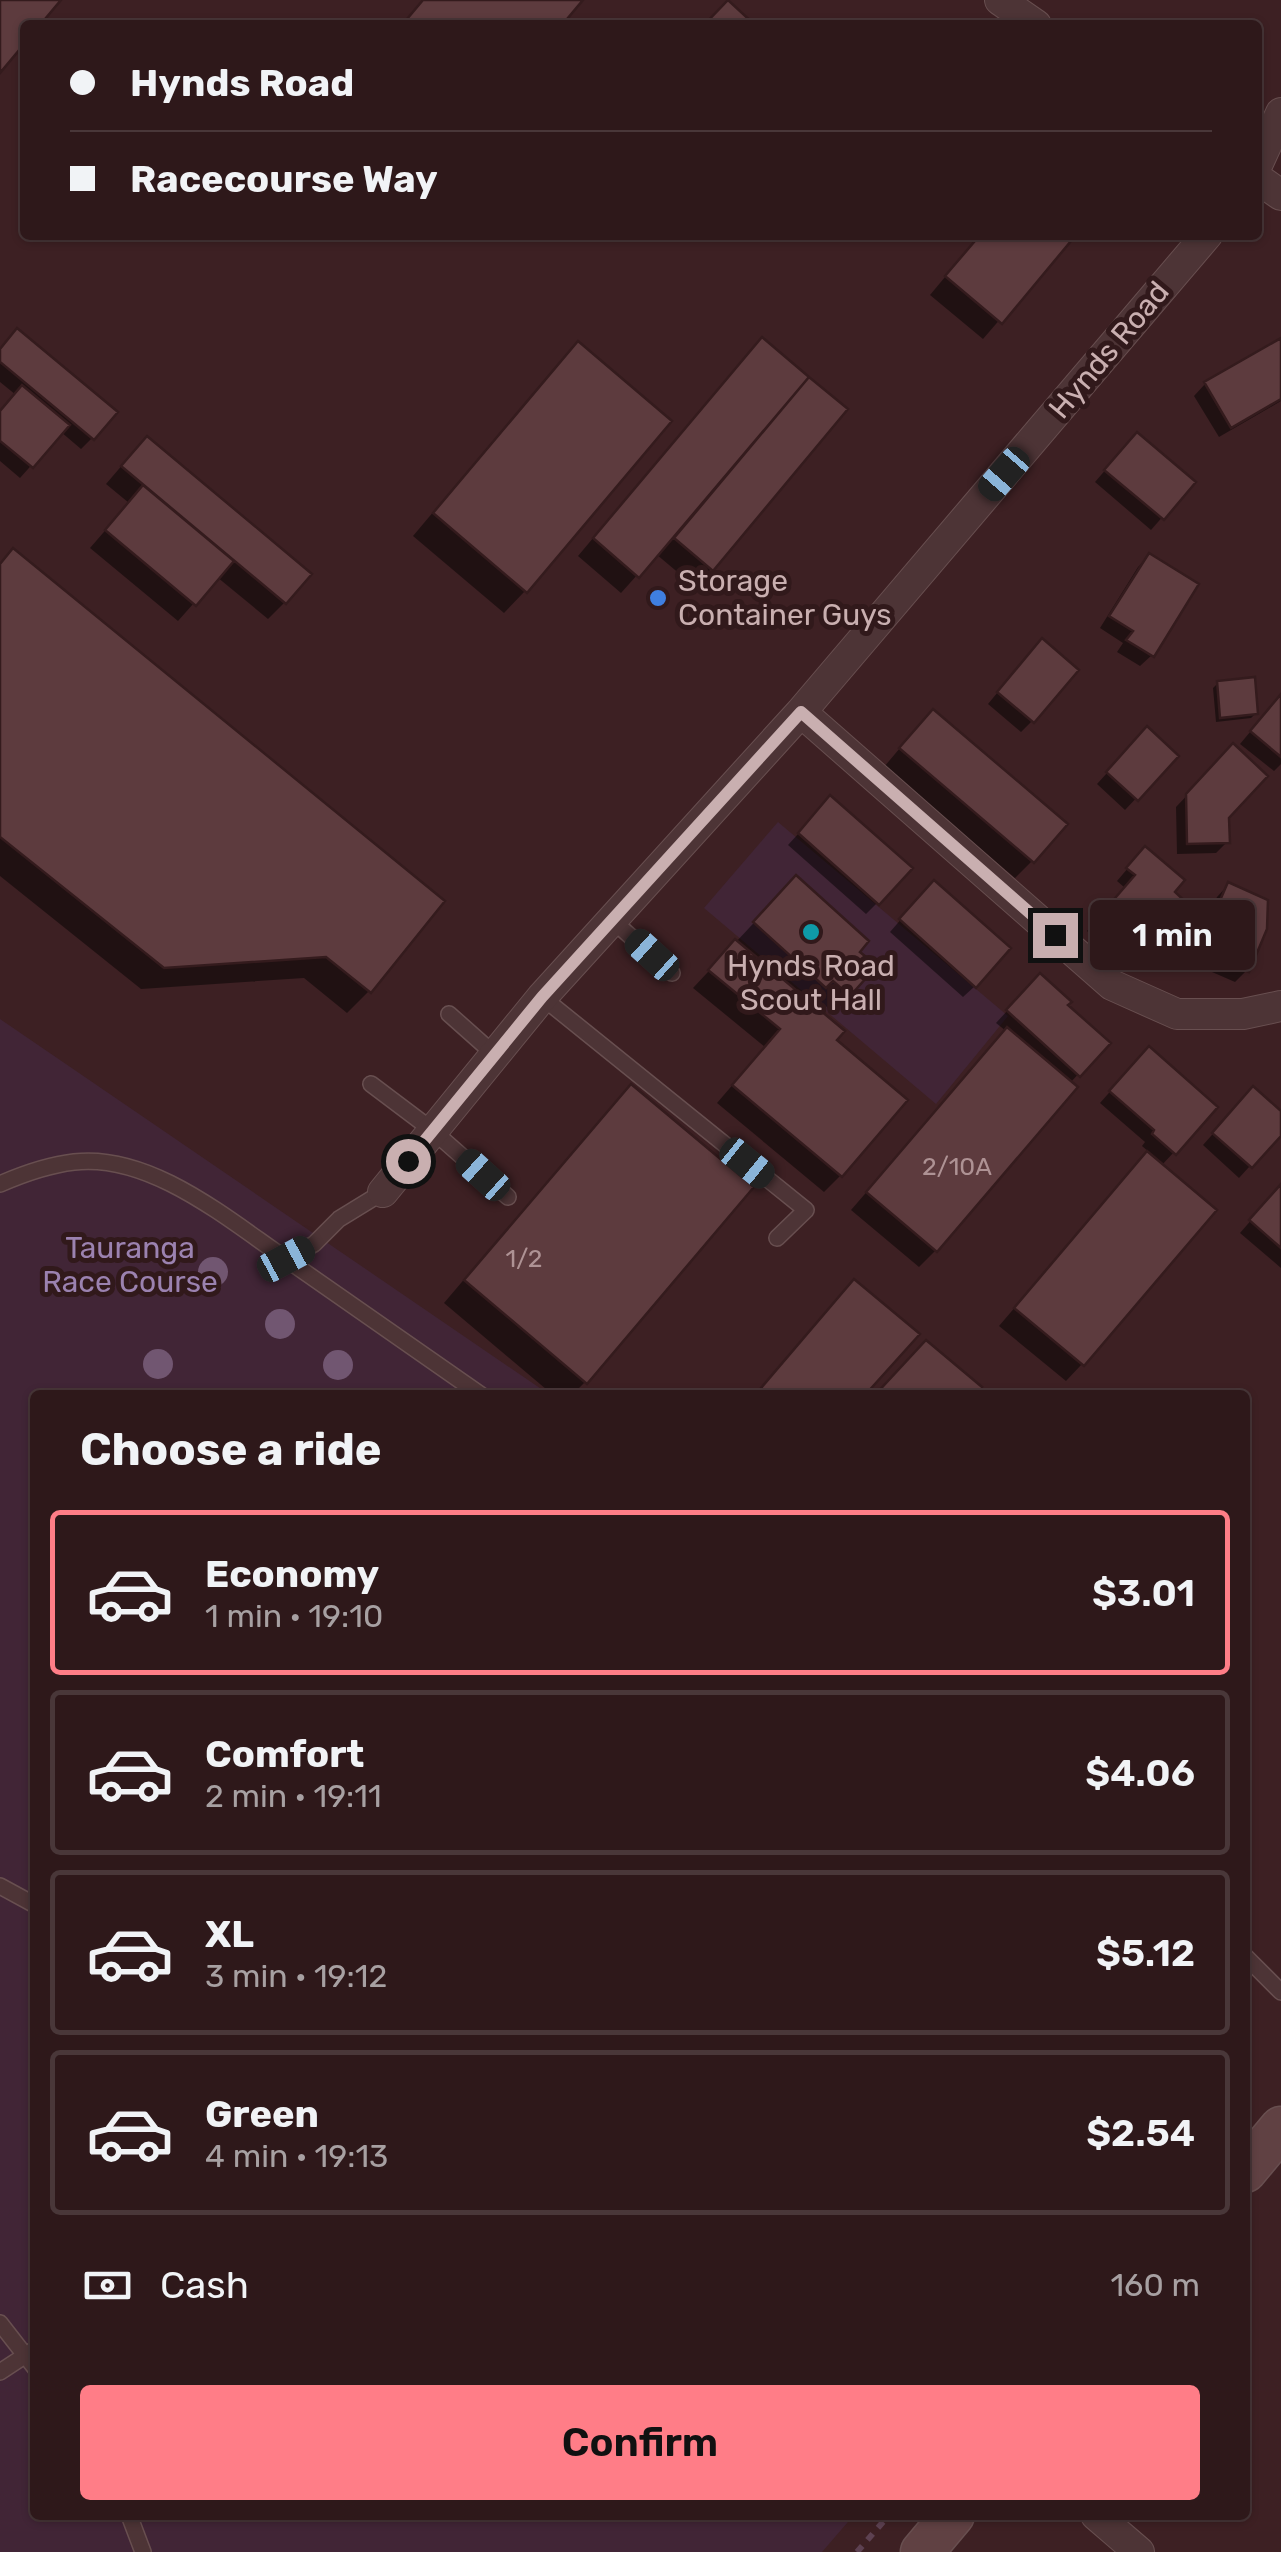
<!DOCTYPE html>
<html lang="en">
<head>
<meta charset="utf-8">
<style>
	body { margin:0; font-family:Rubik,sans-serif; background:#3a2527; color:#f1f3f6; height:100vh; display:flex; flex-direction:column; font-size:38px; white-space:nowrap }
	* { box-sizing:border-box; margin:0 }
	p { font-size:32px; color:#a7a0a2 }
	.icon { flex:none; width:55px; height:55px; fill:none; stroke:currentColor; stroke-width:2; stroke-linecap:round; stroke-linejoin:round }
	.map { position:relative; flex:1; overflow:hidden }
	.panel { position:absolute; left:30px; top:1390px; width:1220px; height:1130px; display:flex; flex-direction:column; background:#2e181a; border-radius:10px; box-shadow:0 2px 8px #0004,0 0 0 2px #493739 }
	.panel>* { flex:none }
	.guide { position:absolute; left:20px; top:20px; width:1242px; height:220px; border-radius:10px; box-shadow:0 2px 8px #0004,0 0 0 2px #493739; display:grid; align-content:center; height:220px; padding:0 50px; background:#2e181a }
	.end { position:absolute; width:45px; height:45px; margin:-22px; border:12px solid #c9afb0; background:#111; box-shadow:0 0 0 5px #111 }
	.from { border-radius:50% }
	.bubble { position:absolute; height:70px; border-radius:10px; background:#2e181a; box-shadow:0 2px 8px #0004,0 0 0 2px #493739; font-size:32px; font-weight:600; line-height:70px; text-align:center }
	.car { position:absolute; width:30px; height:60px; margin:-30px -15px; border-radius:12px; box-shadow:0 0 8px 2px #0007; background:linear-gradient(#222 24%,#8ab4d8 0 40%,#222 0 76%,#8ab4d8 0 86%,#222 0) }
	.guide b { display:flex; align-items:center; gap:35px; height:95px; font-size:38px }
	.guide b+b { border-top:2px solid #493739 }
	.guide i { width:25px; height:25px; background:#f1f3f6 }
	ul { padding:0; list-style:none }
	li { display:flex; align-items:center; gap:30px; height:165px; margin:0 20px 15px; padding:0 30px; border:5px solid #493739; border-radius:10px }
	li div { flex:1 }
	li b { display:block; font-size:38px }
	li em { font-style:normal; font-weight:600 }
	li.current { border-color:#ff7d87 }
	li>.icon { width:90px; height:90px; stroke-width:1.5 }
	h2 { padding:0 50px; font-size:45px; line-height:120px }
	.pay { display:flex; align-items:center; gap:25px; height:110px; padding:0 50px; font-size:38px }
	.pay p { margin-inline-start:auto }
	.button { display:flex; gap:20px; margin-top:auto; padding:20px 50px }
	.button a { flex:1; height:115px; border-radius:10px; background:#ff7d87; color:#111; font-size:40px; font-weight:600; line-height:115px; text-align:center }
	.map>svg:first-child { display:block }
	.green { fill:#412536 }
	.shadow { fill:#0007 }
	.building { fill:#5d3b3e; stroke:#341b1d; stroke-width:2.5 }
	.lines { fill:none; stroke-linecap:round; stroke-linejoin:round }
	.service-casing { stroke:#684f50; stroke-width:18 }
	.minor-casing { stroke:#684f50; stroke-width:32 }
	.secondary-casing { stroke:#684f50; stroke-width:45 }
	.path { stroke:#5d4151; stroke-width:6; stroke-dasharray:8 8; stroke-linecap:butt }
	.service { stroke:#4d3436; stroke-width:15 }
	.minor { stroke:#4d3436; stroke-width:30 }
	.secondary { stroke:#604143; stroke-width:42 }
	.tree { fill:#715671 }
	.route { stroke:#c9afb0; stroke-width:12 }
	.shop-dot { fill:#3f7fe0; stroke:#31191b; stroke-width:4 }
	.culture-dot { fill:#0f9aa8; stroke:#31191b; stroke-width:4 }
	.labels { text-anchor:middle; stroke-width:10; stroke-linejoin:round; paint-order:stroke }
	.number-label { font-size:25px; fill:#ae9294 }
	.street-label { font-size:30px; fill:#c9afb0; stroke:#31191b }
	.poi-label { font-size:30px; fill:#c9afb0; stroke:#31191b; text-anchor:start }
	.park-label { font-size:30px; fill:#9b82b0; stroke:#31191b }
</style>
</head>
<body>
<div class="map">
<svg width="1281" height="2552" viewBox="0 0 1281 2552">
	<rect width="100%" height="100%" fill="#3d2023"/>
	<path class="green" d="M778,822l230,194 -72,88 -232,-196z
		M0,1019l550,376h-515v1120h819l-32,37h-822z"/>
	<path class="shadow" d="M980,235h93l-90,104 -53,-44z
		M762,340l83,69 -134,160 -17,17 -38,-32 -35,39 -43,-37 167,-199z
		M1281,341v60l-62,36 -25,-41 11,-12z
		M578,344l-53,247 -21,22 -91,-77 143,-170z
		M0,350l92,88 -11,11 -20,-17 -41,46 -20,-17v-49l16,-17 -16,-13z
		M1126,446l67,36 -42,48 -56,-48z
		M130,456l155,146 -17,17 -51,-42 -39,44 -88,-73 39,-45 -23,-19z
		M1149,556l3,99 -12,11 -23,-14 6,-9 -23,-15 38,-61z
		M0,565l369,426 -22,22 -43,-35 -163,11 -141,-113z
		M1031,652l1,69 -11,11 -33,-28z
		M1218,683l38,30 -5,5 -35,4 -3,-34z
		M1281,695v69l-7,7 -34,-27z
		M916,729l116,132 -17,17 -131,-111z
		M1136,741l40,15 -51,54 -28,-26z
		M1233,747l-6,70v25l-11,11 -39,1 -1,-47z
		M820,810l57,93 -11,11 -78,-69z
		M1134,861l54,46 -56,62 -45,-38 38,-43 -8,-7z
		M1228,885l18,86 -11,11 -46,-20 28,-65z
		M923,894l52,92 -12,11 -73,-65z
		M779,896l77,56 -8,42 -17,17 -16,-15 -7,7 26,37 6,136 -16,16 -107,-89 48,-56 -72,-59z
		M1029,987l36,19 42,37 -37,40 -135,168 -16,16 -68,-57 155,-179 -10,-8z
		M1138,1060l77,48 -54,58 -79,198 -16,17 -67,-55 132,-154 19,-19 -8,-7 3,-4 -45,-39z
		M631,1087l-46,295 -13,13h-19l-109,-92 165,-194z
		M1242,1101l39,13v18l-42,46 -36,-33z
		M1281,1186v82l-41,-35z"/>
	<path class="building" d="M0,0h61l-21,25h-15v18l-25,30z
		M423,0h160l-21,25h-160z
		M728,0l27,25h-51z
		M980,235h96l-74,89 -57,-48z
		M17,328l101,84 -24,28 -94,-78v-13z
		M762,337l47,40 -170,201 -46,-40z
		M1281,338v61l-50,29 -27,-46z
		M578,341l94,80 -145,172 -94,-80z
		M809,377l39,32 -135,162 -39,-33z
		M22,385l48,40 -37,43 -33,-27v-30z
		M1137,432l59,50 -32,38 -60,-50z
		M147,436l165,138 -26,30 -165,-138z
		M143,485l91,76 -38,45 -91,-76z
		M13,548l432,353 -74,92 -45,-36 -162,11 -164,-131v-273z
		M1149,553l50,31 -45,73 -28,-17 7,-9 -24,-15z
		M1042,638l37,32 -45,53 -37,-31z
		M1255,677l3,37 -38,4 -3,-37z
		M1281,694v63l-31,-26z
		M933,709l135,115 -34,39 -135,-115z
		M1147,726l32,30 -41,45 -32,-29z
		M1233,743l35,33 -39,42 1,25 -43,1 -1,-50z
		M830,795l83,73 -34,37 -81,-72z
		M1145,846l40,34 -10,12 16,15 -46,53 -48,-41 38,-44 -9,-7z
		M796,875l73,66 -9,11 17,14 -27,30 -17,-15 -7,7 -73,-66z
		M934,880l77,68 -35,40 -77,-69z
		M1228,882l40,18 -1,29 -18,43 -51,-21z
		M735,939l110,92 -8,9 71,60 -66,77 -110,-92 48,-56 -72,-59z
		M1040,973l32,29 -4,3 43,38 -31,34 -74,-67z
		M1007,1027l71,60 -141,165 -71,-60z
		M1149,1046l69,61 -42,48 -24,-21 2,-4 -45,-39z
		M631,1084l123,103 -167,197 -123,-104z
		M1253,1086l28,25v25l-29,32 -40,-35z
		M1147,1151l70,59 -133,156 -70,-58z
		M1281,1184v64l-32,-28z
		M854,1279l66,55 -55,61h-110z
		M926,1340l56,47 -7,8h-100z"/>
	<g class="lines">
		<defs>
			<path id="service" d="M612,920l60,53
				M542,997l264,213 -29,28
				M449,1014l45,40
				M371,1084l61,46 76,67
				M0,1184c23,-10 48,-19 74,-22 76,-9 152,56 212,97l28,-15 25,-25 44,-27
				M286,1259l195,136
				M0,1886l35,19
				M1245,1956l36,36
				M0,2323l35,45
				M0,2372l35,-23
				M129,2515l14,37"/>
			<path id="minor" d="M1000,0l36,25
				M1258,163l23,-50
				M1258,179l23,16
				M801,712l311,273 65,29h66l38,-8
				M383,1192l159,-195 259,-285 406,-477
				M1096,2515l43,37"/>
			<path id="secondary" d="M1245,2171l36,-43
				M922,2552l31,-37"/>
		</defs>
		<use href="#service" class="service-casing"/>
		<use href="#minor" class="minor-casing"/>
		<use href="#secondary" class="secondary-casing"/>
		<path class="path" d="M857,2552l32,-37"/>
		<use href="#service" class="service"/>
		<use href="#minor" class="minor"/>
		<use href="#secondary" class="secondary"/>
	</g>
	<g class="tree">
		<circle cx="213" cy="1272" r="15"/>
		<circle cx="280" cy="1324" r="15"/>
		<circle cx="158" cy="1364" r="15"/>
		<circle cx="338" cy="1365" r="15"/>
	</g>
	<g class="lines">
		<path class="route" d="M408,1161l134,-164 259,-285 254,223"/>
	</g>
	<circle class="shop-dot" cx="658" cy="598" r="10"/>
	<circle class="culture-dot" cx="811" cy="932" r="10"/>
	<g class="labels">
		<g class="number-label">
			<text x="957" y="1175">2/10A</text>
			<text x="524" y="1267">1/2</text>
		</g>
		<g class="street-label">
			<text transform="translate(1109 350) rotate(-50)" y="10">Hynds Road</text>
		</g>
		<g class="poi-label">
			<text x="678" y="591">Storage<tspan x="678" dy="34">Container Guys</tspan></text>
			<text x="811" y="976" text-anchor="middle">Hynds Road<tspan x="811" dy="34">Scout Hall</tspan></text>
		</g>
		<g class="park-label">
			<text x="130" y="1258">Tauranga<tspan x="130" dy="34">Race Course</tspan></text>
		</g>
	</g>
</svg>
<i class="end from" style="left:408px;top:1161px"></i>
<i class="end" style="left:1055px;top:935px"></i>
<div class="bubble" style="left:1090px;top:900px;width:165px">1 min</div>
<i class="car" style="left:1004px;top:474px;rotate:221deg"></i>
<i class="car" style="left:652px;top:955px;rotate:312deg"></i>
<i class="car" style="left:747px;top:1163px;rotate:129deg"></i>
<i class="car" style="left:483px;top:1175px;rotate:312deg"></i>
<i class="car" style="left:286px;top:1259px;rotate:62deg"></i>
<div class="guide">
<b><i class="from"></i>Hynds Road</b>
<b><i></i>Racecourse Way</b>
</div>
<section class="panel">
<h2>Choose a ride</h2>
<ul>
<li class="current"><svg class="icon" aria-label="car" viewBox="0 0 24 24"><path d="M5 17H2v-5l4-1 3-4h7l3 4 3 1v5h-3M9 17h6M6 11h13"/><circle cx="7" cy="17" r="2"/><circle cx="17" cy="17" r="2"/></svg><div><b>Economy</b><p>1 min · 19:10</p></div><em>$3.01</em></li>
<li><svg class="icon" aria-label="car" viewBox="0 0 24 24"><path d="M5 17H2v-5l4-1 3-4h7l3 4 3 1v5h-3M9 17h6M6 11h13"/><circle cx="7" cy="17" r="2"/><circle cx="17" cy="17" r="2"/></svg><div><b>Comfort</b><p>2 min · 19:11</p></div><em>$4.06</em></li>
<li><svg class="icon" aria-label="car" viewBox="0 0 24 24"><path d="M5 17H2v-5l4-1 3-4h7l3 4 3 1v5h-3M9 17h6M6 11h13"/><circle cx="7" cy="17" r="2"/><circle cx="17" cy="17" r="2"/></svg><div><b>XL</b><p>3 min · 19:12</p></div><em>$5.12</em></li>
<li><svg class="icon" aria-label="car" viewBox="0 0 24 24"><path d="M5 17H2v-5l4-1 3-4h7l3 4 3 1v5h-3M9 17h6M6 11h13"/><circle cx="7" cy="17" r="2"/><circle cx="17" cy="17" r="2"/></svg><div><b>Green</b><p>4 min · 19:13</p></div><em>$2.54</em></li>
</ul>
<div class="pay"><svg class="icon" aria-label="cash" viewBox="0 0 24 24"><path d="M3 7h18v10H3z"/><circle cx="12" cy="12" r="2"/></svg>Cash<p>160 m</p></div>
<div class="button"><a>Confirm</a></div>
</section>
</div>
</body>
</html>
